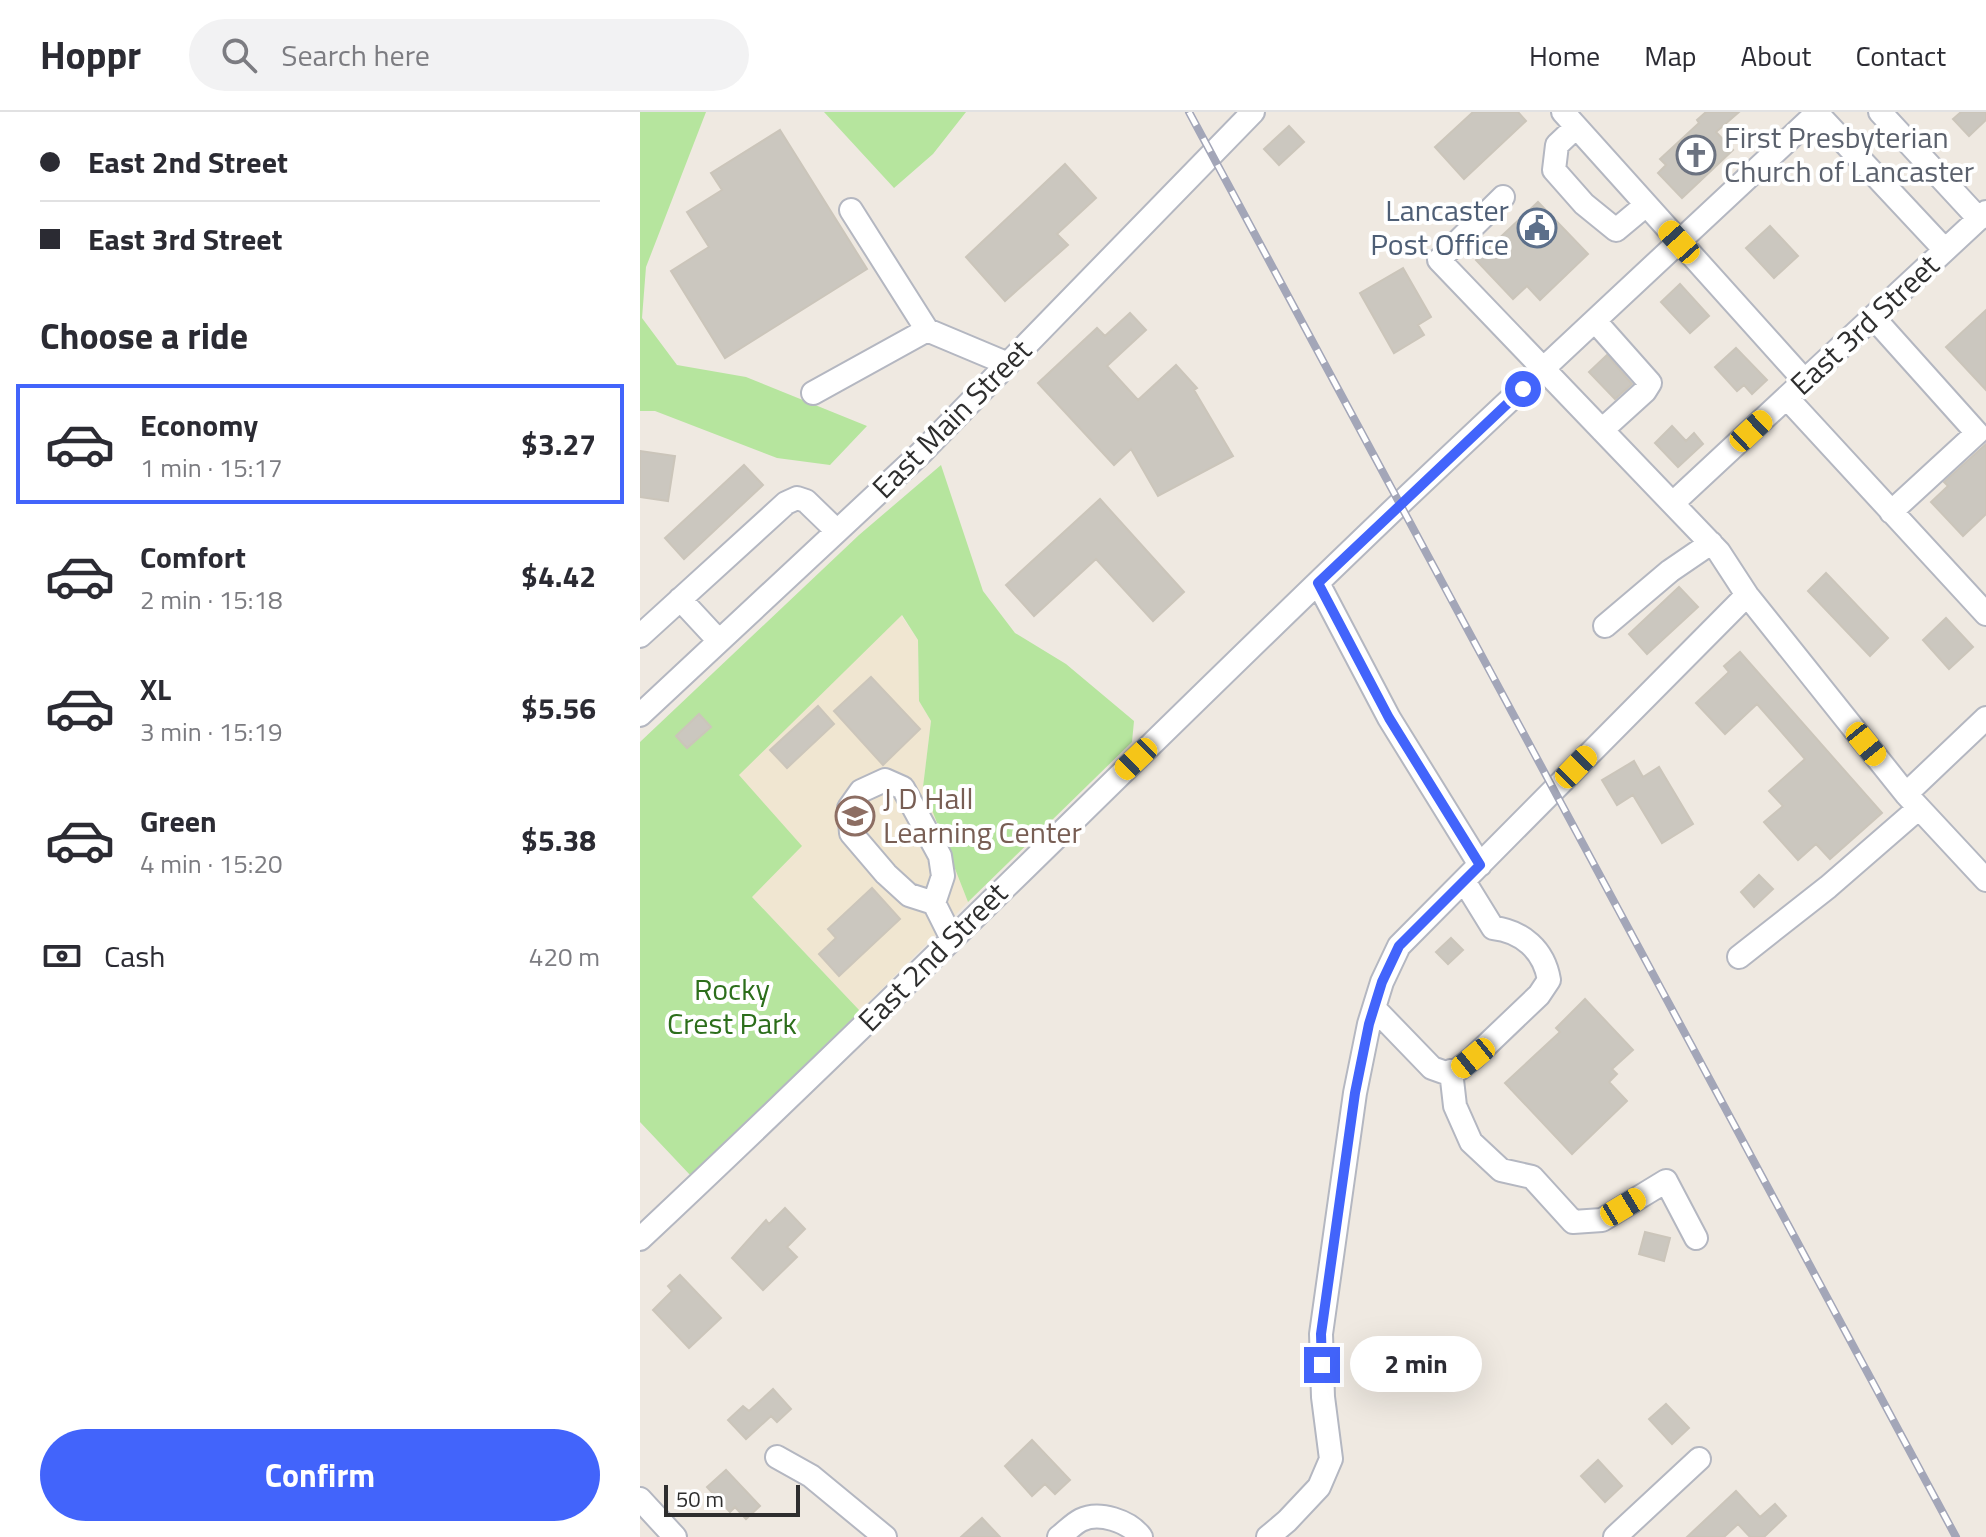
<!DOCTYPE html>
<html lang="en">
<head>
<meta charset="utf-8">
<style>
	body { margin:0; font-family:"Titillium Web",sans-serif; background:#f2f2f3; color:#2b2b33; height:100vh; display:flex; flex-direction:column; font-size:30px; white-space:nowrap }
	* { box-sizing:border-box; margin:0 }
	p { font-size:26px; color:#7c7c81 }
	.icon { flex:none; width:44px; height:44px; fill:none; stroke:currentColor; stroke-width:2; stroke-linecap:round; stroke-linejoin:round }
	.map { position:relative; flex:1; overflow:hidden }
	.panel { display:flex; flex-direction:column; background:#fff; width:640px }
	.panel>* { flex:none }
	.banner { display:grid; align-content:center; height:176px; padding:0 40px; background:#fff }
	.scale { position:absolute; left:24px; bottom:20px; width:136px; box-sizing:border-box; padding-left:8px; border:4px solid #2e2e2e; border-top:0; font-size:22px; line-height:28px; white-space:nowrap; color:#2e2e2e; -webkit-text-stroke:6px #fff; paint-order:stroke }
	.end { position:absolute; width:36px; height:36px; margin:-18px; border:10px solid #4264fb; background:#fff; box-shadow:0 0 0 4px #fff }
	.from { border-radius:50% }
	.bubble { position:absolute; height:56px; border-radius:28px; background:#fff; box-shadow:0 8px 32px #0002; font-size:26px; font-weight:700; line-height:56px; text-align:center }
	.car { position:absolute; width:24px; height:48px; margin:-24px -12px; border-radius:10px; box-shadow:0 0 6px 2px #0007; background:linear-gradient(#f5c518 24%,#345 0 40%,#f5c518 0 76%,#345 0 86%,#f5c518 0) }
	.banner b { display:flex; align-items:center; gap:28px; height:76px; font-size:30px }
	.banner b+b { border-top:2px solid #e1e1e2 }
	.banner i { width:20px; height:20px; background:#2b2b33 }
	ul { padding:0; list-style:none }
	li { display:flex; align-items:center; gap:24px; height:120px; margin:0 16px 12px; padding:0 24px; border:4px solid transparent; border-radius:0px }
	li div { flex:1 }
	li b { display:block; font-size:30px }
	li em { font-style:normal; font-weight:700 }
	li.current { border-color:#4264fb }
	li>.icon { width:72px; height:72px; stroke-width:1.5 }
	h2 { padding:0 40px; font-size:36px; line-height:96px }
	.pay { display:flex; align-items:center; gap:20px; height:88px; padding:0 40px; font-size:30px }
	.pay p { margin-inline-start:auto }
	.primary-button { display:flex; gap:16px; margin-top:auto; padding:16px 40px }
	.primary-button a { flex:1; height:92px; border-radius:48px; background:#4264fb; color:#fff; font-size:32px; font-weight:700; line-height:92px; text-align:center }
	header { display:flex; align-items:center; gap:48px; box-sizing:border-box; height:112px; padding:0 40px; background:#fff; border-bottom:2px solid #e1e1e2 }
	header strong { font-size:38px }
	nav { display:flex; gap:44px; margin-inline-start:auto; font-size:28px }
	.search { width:560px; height:72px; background:#f2f2f3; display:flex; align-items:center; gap:20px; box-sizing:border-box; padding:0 28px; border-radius:44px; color:#7c7c81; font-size:30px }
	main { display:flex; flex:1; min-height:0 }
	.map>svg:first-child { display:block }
	.education { fill:#f0e6d1 }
	.green { fill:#b6e59e }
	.building { fill:#cbc7bf; stroke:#cbc5ba; stroke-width:2 }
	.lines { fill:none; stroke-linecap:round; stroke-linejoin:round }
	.minor-casing { stroke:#b4b7c1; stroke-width:26 }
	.minor { stroke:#fff; stroke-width:22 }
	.rail-casing { stroke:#a3a6b8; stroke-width:8 }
	.rail { stroke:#fff; stroke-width:5; stroke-dasharray:15; stroke-linecap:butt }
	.route { stroke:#4264fb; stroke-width:10 }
	.labels { text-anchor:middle; stroke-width:8; stroke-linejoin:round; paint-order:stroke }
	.worship-label { font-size:30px; fill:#5b616d; stroke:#fff; text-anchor:start }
	.service-label { font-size:30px; fill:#4e5e75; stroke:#fff; text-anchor:end }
	.street-label { font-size:30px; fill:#2e2e2e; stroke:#fff }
	.education-label { font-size:30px; fill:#785e54; stroke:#fff; text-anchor:start }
	.park-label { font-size:30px; fill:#2c6e1b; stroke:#fff }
</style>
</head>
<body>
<header>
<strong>Hoppr</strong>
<div class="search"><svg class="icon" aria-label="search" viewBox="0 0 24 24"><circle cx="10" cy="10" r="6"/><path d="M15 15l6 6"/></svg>Search here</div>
<nav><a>Home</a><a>Map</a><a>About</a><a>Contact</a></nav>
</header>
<main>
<section class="panel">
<div class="banner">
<b><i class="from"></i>East 2nd Street</b>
<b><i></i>East 3rd Street</b>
</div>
<h2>Choose a ride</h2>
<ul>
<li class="current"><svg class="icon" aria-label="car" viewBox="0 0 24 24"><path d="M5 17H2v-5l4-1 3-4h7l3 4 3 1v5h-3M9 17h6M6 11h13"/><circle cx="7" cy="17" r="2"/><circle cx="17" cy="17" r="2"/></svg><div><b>Economy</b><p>1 min · 15:17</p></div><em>$3.27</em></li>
<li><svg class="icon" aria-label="car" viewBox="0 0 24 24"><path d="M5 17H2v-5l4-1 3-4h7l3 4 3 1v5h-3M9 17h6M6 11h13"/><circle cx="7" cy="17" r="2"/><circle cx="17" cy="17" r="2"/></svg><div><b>Comfort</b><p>2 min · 15:18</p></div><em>$4.42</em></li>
<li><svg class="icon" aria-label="car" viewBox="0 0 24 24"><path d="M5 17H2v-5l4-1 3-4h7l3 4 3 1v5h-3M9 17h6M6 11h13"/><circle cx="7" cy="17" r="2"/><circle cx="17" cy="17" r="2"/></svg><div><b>XL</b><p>3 min · 15:19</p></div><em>$5.56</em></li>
<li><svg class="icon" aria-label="car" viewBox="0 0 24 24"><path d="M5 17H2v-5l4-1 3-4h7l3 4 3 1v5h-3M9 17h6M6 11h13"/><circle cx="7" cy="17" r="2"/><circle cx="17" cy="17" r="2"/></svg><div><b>Green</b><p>4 min · 15:20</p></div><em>$5.38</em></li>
</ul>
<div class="pay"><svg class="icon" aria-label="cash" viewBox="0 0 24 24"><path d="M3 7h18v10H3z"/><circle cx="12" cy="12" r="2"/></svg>Cash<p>420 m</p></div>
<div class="primary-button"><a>Confirm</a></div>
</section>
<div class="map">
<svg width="1346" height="1425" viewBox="0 0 1346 1425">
	<rect width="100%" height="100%" fill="#efe9e1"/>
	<path class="education" d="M261,503l17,25 1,61 12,20 -8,66 45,115 -108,109 -108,-114 -14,-122z"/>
	<path class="green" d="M0,0h66l-60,155 -4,51 35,47 69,12 121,49 -37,39 -53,-7 -122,-47h-15z
		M184,0h142l-33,42 -39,34z
		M301,353l42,126 32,42 51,31 68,57 -2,21 -164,160 -45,-115 8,-66 -12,-20 -1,-61 -16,-25 -163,160 63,71 -50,51 108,114 -169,165 -51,-54v-380l219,-207z"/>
	<path class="building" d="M833,0h45l8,9 -62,58 -29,-32z
		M1066,0h33l-23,20 17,18 -51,48 -24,-25 8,-8 -6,-6 39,-36 -2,-3z
		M1321,0h25v8l-17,16 -16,-17z
		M649,14l15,16 -25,23 -15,-16z
		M140,18l87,139 -142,89 -54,-87 38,-24 -22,-35 35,-22 -11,-17z
		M425,52l31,34 -39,36 11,11 -63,56 -39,-44z
		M898,90l50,52 -48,46 -13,-14 -14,13 -37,-39z
		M1130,114l28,30 -24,22 -28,-30z
		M763,156l28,49 -13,8 6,10 -30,18 -34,-60z
		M1040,172l29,32 -19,17 -29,-31z
		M1346,198v80l-40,-43z
		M490,201l16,17 -39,36 31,34 38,-35 21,23 -3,2 39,66 -75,40 -27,-47 -17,16 -76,-82 59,-55 8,8z
		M1096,236l31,32 -15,14 -8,-9 -7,6 -22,-24z
		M967,243l25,29 -17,15 -26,-27z
		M1032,314l14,15 8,-8 9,11 -25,23 -23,-24z
		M1346,332v70l-23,22 -32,-34 17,-16 -4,-4z
		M0,339l35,5 -7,45 -28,-4z
		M104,353l19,20 -79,74 -19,-21z
		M460,387l84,93 -31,29 -57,-62 -62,57 -28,-31z
		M1186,461l62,65 -18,18 -62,-65z
		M1039,475l19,20 -51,47 -18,-20z
		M1306,506l27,29 -24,22 -26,-29z
		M1100,540l142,161 -52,46 -14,-15 -18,16 -34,-38 19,-16 -14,-15 36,-32 -48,-55 -32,30 -29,-31 33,-31 -5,-6z
		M231,565l49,52 -37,36 -49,-54z
		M178,594l16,18 -47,44 -17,-18z
		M59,602l12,13 -24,21 -11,-12z
		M994,649l9,16 16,-10 34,57 -31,19 -29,-48 -16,10 -15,-25z
		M1119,763l14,14 -19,18 -13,-15z
		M232,776l28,31 -61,57 -20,-22 17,-16 -8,-9z
		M811,826l12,12 -15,14 -12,-12z
		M945,887l48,51 -21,19 5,5 -8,8 18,19 -55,53 -67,-71 55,-51 -4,-4z
		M145,1096l20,21 -18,18 10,10 -34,33 -31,-32 34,-38 3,4z
		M1005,1120l25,6 -6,23 -25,-7z
		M40,1163l41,43 -32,30 -36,-38 19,-19 -4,-5z
		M133,1277l18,20 -14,13 -6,-6 -25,23 -18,-19 15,-14 6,5z
		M1026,1292l23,24 -17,16 -23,-25z
		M392,1328l38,40 -15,14 -10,-10 -13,12 -27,-30z
		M958,1348l24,26 -17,16 -24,-26z
		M86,1358l34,36 -14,13 -11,-12 -5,5 -23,-25z
		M1096,1379l24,26 15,-13 11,12 -22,21h-14l-12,-13 -14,13h-37z
		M342,1406l18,19h-39z"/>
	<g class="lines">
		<defs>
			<path id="minor" d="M923,0l242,269
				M1176,0l129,138
				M1240,0l99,107
				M936,15l-19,18 -3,25 30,34 32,26 30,-25
				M863,85l-64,63 280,292 28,43 159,199 80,86
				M211,98l76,120
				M1233,205l104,116 -86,79
				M955,209l55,62 -5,8 -43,39
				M173,281l114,-63 81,34
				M1147,286l199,216
				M1033,391l313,-291
				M678,471l71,135 91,147
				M40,487l39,42
				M965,514l65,-55 41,-28
				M0,524l146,-133 11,-5 9,3 31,30
				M0,603l281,-262 332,-341
				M1266,682l80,-76
				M294,791l-25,-8 -23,-21 -35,-41 -2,-25 12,-17 24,-11 18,8 37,68 3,20 -9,27 17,34
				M1099,845l89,-70 91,-79
				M734,896l58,60 14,5 13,-4 14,-11 66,-63 10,-15c-5,-30 -27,-49 -56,-52l-29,-47
				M811,959l4,35 16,36 30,28 31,7 41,45 29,-2 64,-39 30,57
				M0,1127c253,-237 497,-484 748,-724 142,-135 287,-269 430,-403
				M137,1345l34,19 74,61
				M0,1387l35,38
				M419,1425c7,-5 14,-13 22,-17 18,-9 48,1 60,17
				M628,1425l19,-16 32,-34 12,-28 -8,-62 -2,-63 34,-241 14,-69 13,-42 17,-36 348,-351
				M975,1425l84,-78"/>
		</defs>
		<use href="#minor" class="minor-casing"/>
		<use href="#minor" class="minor"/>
		<defs>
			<path id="rail" d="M549,0l767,1425"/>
		</defs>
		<use href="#rail" class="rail-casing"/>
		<use href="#rail" class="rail"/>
	</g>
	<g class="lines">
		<path class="route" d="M682,1253l-1,-31 34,-241 14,-69 13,-42 17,-36 81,-81 -91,-147 -71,-135 205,-194"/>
	</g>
	<defs>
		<symbol id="church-ring" viewBox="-11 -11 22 22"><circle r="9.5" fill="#fff" stroke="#6b7280" stroke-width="1.5"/><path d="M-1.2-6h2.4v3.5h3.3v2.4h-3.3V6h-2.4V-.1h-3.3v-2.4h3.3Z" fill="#6b7280"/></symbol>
		<symbol id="civic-ring" viewBox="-11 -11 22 22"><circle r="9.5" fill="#fff" stroke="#5c6f8a" stroke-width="1.5"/><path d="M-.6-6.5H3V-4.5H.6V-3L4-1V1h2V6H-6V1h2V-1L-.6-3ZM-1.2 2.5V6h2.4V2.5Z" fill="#5c6f8a"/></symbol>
		<symbol id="school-ring" viewBox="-11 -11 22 22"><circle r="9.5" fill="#fff" stroke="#8d6e63" stroke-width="1.5"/><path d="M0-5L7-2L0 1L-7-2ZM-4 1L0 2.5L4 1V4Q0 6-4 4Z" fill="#8d6e63"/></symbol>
	</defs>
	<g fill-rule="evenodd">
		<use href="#church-ring" x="1034" y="21" width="44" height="44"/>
		<use href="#civic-ring" x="875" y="94" width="44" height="44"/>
		<use href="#school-ring" x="193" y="682" width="44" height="44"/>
	</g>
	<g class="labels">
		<g class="worship-label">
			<text x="1084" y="36">First Presbyterian<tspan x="1084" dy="34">Church of Lancaster</tspan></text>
		</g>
		<g class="service-label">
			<text x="869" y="109">Lancaster<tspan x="869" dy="34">Post Office</tspan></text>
		</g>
		<g class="street-label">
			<text transform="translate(1225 213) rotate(-43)" y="10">East 3rd Street</text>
			<text transform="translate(312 307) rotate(-45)" y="10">East Main Street</text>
			<text transform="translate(293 845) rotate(-45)" y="10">East 2nd Street</text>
		</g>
		<g class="education-label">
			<text x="243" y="697">J D Hall<tspan x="243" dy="34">Learning Center</tspan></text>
		</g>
		<g class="park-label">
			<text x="92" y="888">Rocky<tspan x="92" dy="34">Crest Park</tspan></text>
		</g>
	</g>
</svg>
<div class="scale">50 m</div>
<i class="end from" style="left:883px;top:277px"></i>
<i class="end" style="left:682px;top:1253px"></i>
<div class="bubble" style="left:710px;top:1224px;width:132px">2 min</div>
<i class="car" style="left:1039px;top:130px;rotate:318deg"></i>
<i class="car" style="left:1111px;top:319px;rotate:47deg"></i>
<i class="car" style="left:1226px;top:632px;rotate:141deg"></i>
<i class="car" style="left:496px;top:647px;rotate:226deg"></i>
<i class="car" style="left:936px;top:655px;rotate:44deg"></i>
<i class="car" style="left:833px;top:946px;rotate:231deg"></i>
<i class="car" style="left:983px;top:1095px;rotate:59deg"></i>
</div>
</main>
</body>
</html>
